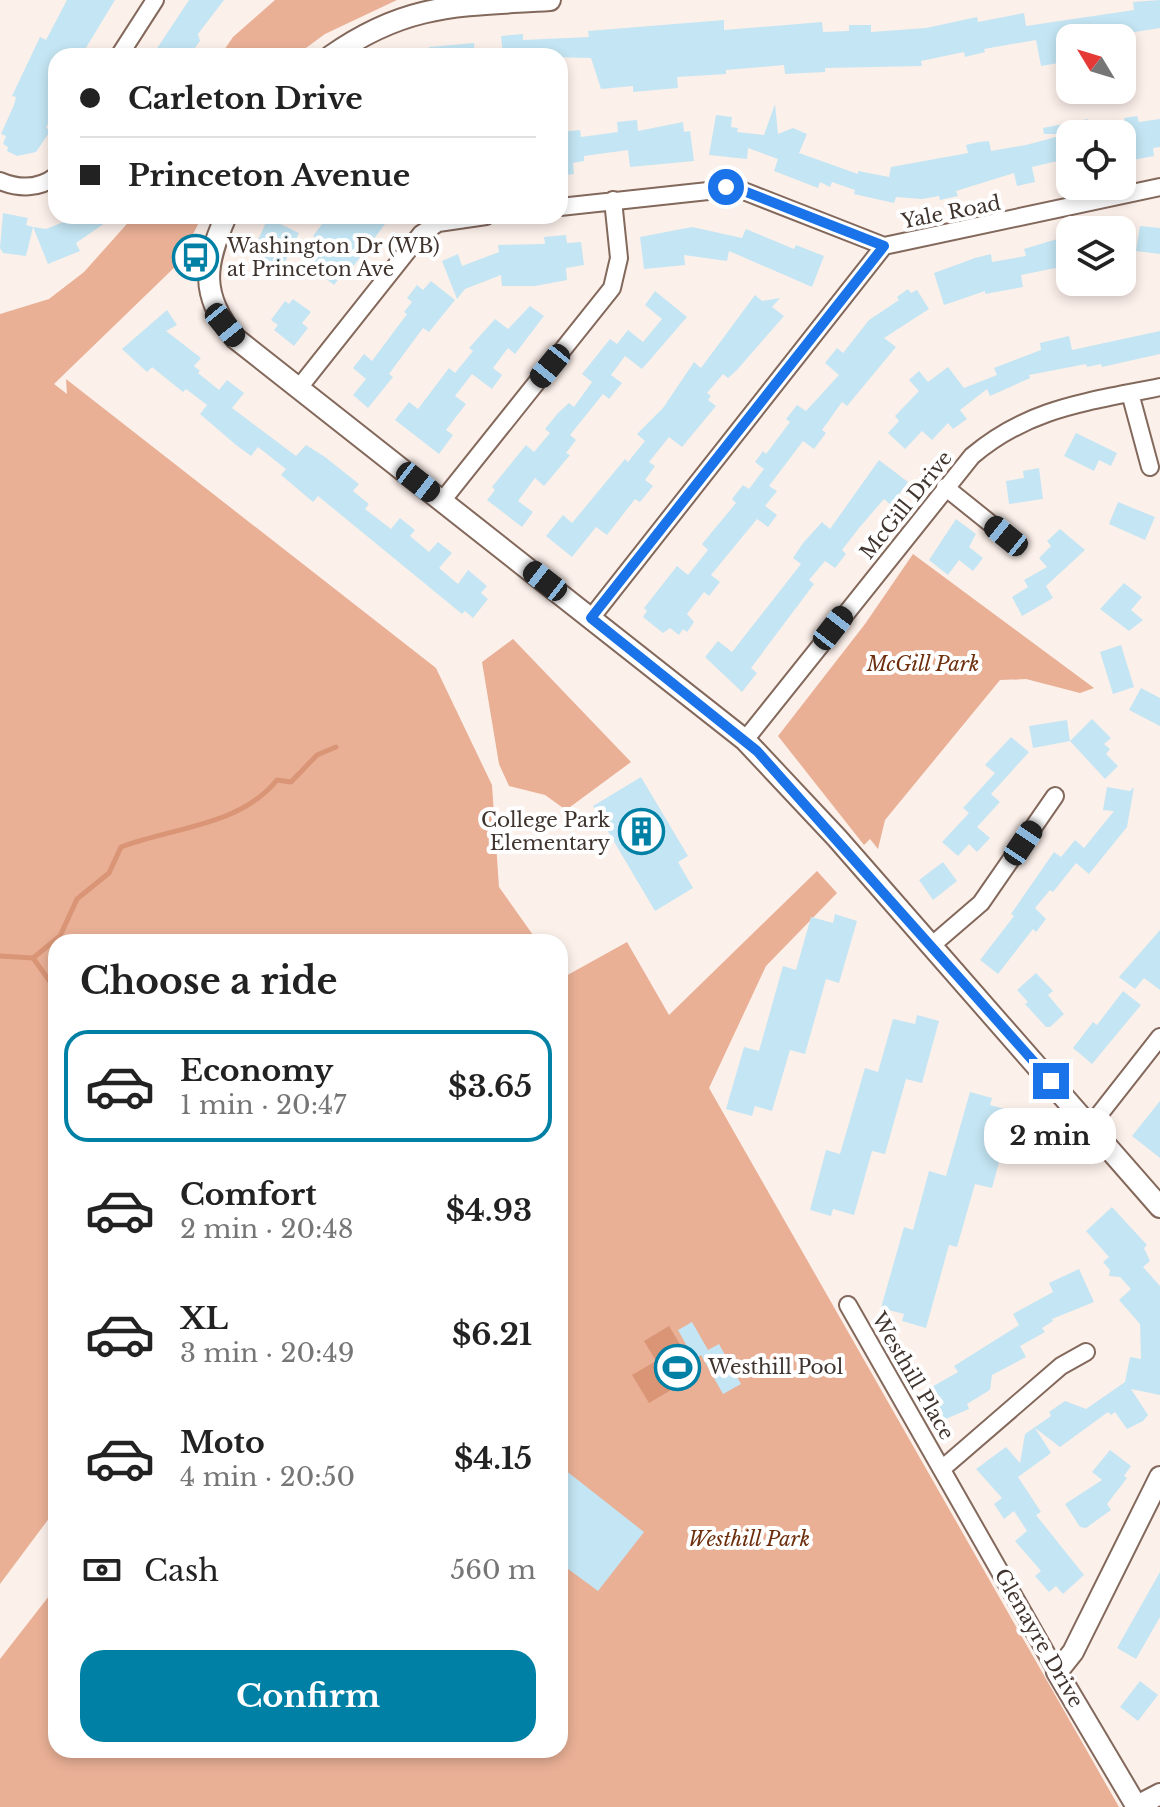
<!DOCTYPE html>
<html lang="en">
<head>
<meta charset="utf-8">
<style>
	body { margin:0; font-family:"Libre Baskerville",serif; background:#f2f2f2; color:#222; height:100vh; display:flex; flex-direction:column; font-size:30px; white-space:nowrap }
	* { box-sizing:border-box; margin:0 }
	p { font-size:26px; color:#767676 }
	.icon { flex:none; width:44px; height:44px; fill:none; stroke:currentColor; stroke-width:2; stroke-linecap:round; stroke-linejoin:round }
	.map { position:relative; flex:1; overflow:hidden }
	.panel { position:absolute; left:48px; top:934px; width:520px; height:824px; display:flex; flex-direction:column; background:#fff; border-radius:24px; box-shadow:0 4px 12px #0003 }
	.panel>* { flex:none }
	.top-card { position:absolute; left:48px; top:48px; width:520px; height:176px; border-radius:24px; box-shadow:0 4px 12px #0003; display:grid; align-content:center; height:176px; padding:0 32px; background:#fff }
	.needle { width:52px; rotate:308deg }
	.fabs { position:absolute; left:1056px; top:24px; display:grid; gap:16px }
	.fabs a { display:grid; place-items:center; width:80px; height:80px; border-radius:16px; background:#fff; box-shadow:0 4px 12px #0003; font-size:40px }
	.end { position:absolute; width:36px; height:36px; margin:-18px; border:10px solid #1a73e8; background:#fff; box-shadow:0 0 0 4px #fff }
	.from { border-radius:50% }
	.bubble { position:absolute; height:56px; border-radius:24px; background:#fff; box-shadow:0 4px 12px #0003; font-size:26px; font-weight:700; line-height:56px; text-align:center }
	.car { position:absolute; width:24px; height:48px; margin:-24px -12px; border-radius:10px; box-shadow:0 0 6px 2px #0007; background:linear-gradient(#222 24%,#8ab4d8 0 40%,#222 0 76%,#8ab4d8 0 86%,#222 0) }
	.top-card b { display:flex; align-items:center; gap:28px; height:76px; font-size:30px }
	.top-card b+b { border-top:2px solid #e0e0e0 }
	.top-card i { width:20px; height:20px; background:#222 }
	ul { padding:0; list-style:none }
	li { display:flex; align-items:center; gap:24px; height:112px; margin:0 16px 12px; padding:0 16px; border:4px solid transparent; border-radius:24px }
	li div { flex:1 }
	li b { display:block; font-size:30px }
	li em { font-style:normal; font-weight:700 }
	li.current { border-color:#0080a5 }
	li>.icon { width:72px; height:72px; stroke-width:1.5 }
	h2 { padding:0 32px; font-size:36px; line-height:96px }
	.pay { display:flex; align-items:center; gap:20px; height:88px; padding:0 32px; font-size:30px }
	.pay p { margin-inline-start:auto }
	.action { display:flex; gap:16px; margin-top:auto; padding:16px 32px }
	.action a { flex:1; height:92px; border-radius:24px; background:#0080a5; color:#fff; font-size:32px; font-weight:700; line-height:92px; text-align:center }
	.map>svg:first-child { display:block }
	.green { fill:#e9b096 }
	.water { fill:#d99576 }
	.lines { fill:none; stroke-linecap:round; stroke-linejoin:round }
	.stream { stroke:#d99576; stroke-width:5 }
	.building { fill:#c4e5f3 }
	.minor-casing { stroke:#83685c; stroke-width:20 }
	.tertiary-casing { stroke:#83685c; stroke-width:24 }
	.minor { stroke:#fff; stroke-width:16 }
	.tertiary { stroke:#fff; stroke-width:20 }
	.route { stroke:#1a73e8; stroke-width:10 }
	.labels { text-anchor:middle; stroke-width:8; stroke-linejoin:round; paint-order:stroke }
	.street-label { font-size:20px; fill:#40342f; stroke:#fff }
	.poi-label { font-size:20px; fill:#40342f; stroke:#fff; text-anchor:start }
	.park-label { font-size:20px; font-style:italic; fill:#6d2f0e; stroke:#fff }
</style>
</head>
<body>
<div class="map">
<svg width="1160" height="1807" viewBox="0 0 1160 1807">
	<rect width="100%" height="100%" fill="#fcf0ea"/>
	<path class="green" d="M275,0h122l-72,34 -30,22h-75l13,-19z
		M134,216h68l-23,47 -125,121 13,10 -1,-15 370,289 56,117 7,102 39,55h-482v567l-56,75v-1270l49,-15 35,-27z
		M913,554l181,134 -14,5 -54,-14 -26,1 -115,140 -7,29 -8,-10 -6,6 -86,-109 87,-112z
		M513,639l118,123 -65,48 -21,-15 -36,-9 -10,-22 -17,-102z
		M817,871l20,22 -71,73 -57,122 410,719h-1119v-148l56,-72v163h504v-778l4,5 63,-35 42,73z"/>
	<path class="water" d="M669,1326l29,48 -49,29 -17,-28 24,-14 -12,-20z"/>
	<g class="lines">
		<path class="stream" d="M0,956l33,2 27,-22 17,-37 32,-26 12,-26c52,-20 119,-21 156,-67l14,2 26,-27 19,-8
			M33,958l23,32"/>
	</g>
	<path class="building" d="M67,0h48l-34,56h-25v49l-10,23 5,2 -15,22 -19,4 -10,-5 1,-4 -5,-3 3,-8 -5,-2 13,-29 2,-8 -4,-1 28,-59 6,3z
		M189,0h35l-26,34 2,7 -11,15h-37z
		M1160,0v28l-64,10h-26v23l-29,5 -5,-26 -52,9 1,3 -20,5 -1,-5 -43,9 1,5 -97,2v4l-40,2 -1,-9 -58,5v4l-49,3 1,11 -45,4v-6l-32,3 -10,-31 -88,-2 -2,-20 22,-2v6l66,-3 -1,-6 136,-11v10l98,-8 1,10 26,-1v-6h22v7l55,-4 51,-11 1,5 46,-9 2,13 108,-16 -1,-8z
		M474,43l1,13h-46v-9z
		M775,104l3,30 15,-6 14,6 -8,19 59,21v-3l31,6 2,-10 77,-14 -2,-8 13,-3 10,-1 2,10 35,-6 30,-8v-3h-12l-1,-6 45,-9 3,15h-21v24l-38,9 3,15 -18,4 -3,-13 -58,18 2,5 -18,4 -1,-4 -17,3 -26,-2 -2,6 -40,-9 1,-4 -23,-8 -2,5 -10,-5 -2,6 -44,-17 4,-12 -30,-11 -1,11 -38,-4 7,-40 16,2 -1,10 7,1 -1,4 27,3z
		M1137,116l2,6 21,-3v28l-7,1 1,8 -32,6v-28h-24l-1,-6 28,-5 -1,-5z
		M637,120l1,11 45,-9 1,10 6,-1 4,30 -64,6 -2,-17 -44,6v5l-11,2 1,11 -14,2v-44l20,-2 1,7 37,-5 -1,-10z
		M3,213l25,5 -2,7 7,2 -7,29 -23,-3 -3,-5z
		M69,216h46l-39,27 4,8 -32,13 -15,-37 13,2 25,-10z
		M328,216h63l-42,56 -3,-3 -12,16 -24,-19 14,-19 -11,-11z
		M268,218l31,15 -17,35 -29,-17z
		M1140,226l20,2v26l-24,-3z
		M692,227l50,11 4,-9 48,20 2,-4 28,11 -12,31 -83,-36 -2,10 -43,-6 1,10 -41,4 -4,-32z
		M566,235l1,8 14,-1 3,23 -18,3 1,12 -32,6h-33l-1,-11 -36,14 -8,10 -15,-38 16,-7 4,12 37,-14 -1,-7 47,-1 -1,-7z
		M1064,237l6,28 -49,10 2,12 -38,7v-3l-41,14 -10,-32 41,-15 16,-4 1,8 34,-6 -2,-7z
		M431,281l24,19 -26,32 -6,-4 -34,46 4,3 -25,31 -15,-13 13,-16 -13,-11 11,-14 8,7 35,-47 -3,-2 8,-10 -5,-4 10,-13 6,5z
		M908,289l3,4 6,-3 12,19 -45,29 12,9 -49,59 -5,-4 -20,28 4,3 -12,16 -11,-8 -34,45 8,5 -12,15 12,9 -9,12 -11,-8 -46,56 9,7 -11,14 -5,-4 -17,22 7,8 -7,10 -4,-3 -4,6 -9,-7 -7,5 -20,-16 4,-6 -3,-3 33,-42 11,9 20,-25 -6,-6 34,-41 -4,-4 11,-14 6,4 15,-20 -9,-7 8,-11 3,3 24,-32 -4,-3 11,-14 9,6 33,-36 -14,-12 12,-15 6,5 26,-33 30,-20 -2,-3z
		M655,291l32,26 -45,52 -17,-13 -14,19 11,8 -13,16 -6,-5 -33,41 6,5 -10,13 4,2 -26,31 -9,-8 -17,23 15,11 -11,15 -35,-27 8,-10 -3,-3 34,-42 8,7 16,-19 -5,-4 13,-16 11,-10 5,4 18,-25 -10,-8 28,-35 7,5 11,-14 15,12 19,-23 -17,-14z
		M755,295l7,6 18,-3 -8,9 12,9 -48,55 -8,7 -5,-4 -16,19 4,3 -3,4 8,6 -34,41 -13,-10 -20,25 6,4 -10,14 8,6 -13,16 -5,-3 -28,36 -11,-8 -24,30 -26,-21 17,-21 9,8 53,-64 3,3 17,-21 -8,-7 26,-26 31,-46 7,6z
		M293,299l18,13 -9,11 6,5 -14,18 -20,-16 4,-5 -7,-5 14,-19 4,3z
		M530,306l14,10 -29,38 -7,-6 -15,20 9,7 -10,14 -20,-15 -17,22 11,8 -20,26 7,5 -14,19 -44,-34 14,-18 9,7 31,-41 6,5 18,-22 -4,-3 26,-29 13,10z
		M167,310l10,15 -11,6 35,27 -7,8 6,5 -2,2 21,17 8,-10 17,13 -12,15 64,48 10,-11 19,12 34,27 -6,7 16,13 -4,5 26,20 9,-11 15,12 -5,6 19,16 9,-10 14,11 -13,15 19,16 10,-14 19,16 -6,7 7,6 -15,19 -8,-7 -3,3 -144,-118 -5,6 -32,-27 5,-6 -28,-22 -7,9 -15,-11 -36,-31 7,-9 -21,-16 -3,3 -31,-25 -5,5 -25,-23z
		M1160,331v23l-58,13 -1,-3 -14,3 -1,-3 -57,11 1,3 -40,18 -3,-7 -27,21 7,9 -14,10 -5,-6 -16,17 -10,-9 -17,18 -17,-16 11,-12 -4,-5 24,-25 -10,-11 10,-9 9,11 20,-15 16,21 33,-13 -3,-7 47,-18 -1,-7 29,-7 3,14z
		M1076,433l41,20 -6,13 -12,-6 -5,11 -30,-15z
		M879,460l29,22 -17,23 -7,-6 -25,29 -17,22 4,4 -11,14 -10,-7 -16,19 5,4 -63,84 6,5 -15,19 -37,-35 13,-16 14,11 69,-88 -8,-6 10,-15 19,-21 8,7z
		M1039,468l4,31 -34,5 -3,-23 18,-3 -1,-7z
		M1118,502l37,15 -10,23 -36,-16z
		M956,519l20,15 -7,13 14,11 -10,13 -14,-11 -11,15 -19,-15z
		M1060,529l25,21 -39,36 7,12 -31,18 -10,-19 16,-10 -4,-7 23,-13 -8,-9 12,-12 -4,-5z
		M1124,583l18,14 -11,13 12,10 -14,11 -29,-22z
		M1121,645l13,42 -21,7 -13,-42z
		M1141,688l19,10v28l-31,-16z
		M1092,719l19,19 -7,6 6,5 -4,5 12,12 -13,13 -35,-38 -37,7 -4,-22 38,-6 3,21z
		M1011,737l18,15 -38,42 9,8 -23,25 13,11 -13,14 -8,-8 -11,12 -16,-14 27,-29 -6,-5 32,-35 -10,-8z
		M641,777l47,79 -10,6 15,26 -38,23 -62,-105z
		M1107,787l23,4 4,-4 -7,40 -38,47 -13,-11 -23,29 -3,-2 -15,18 11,11 -10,13 -3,-3 -35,45 -18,-14 34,-44 -3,-2 43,-62 7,5 14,-17 9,8 30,-37 -11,-1z
		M943,862l14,19 -24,19 -14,-20z
		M835,914l22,7 -18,62 -13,-4 -21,75 -15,-4 -18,61 -17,-5 -3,10 -26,-7 18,-62 15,4 24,-85 13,4 15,-53 22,6z
		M1160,930v60l-16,-12 -9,11 -16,-12z
		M1036,973l17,18 -5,4 16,19 -14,13h-4l-21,-23 3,-2 -11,-12z
		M1123,991l18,14 -49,59 -19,-16 20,-26 4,3z
		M917,1015l22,6 -17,62 -16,-4 -21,75 -13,-3 -18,64 -21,-6 -2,7 -21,-6 16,-60 14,4 25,-86 13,4 15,-53 22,5z
		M970,1092l22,6 -2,7 23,6 -21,77 -17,-4 -18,63 -8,-2 -23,83 -24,-7 2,-7 -23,-6 23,-81 9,3 16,-59 17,5z
		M1160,1101v57l-28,-22z
		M1112,1207l35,38 -3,3 6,13 -7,6 17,19v109l-29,-6 17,26 -5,6 -16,8 -12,-17 -4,3 -3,-3 -48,35 -25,-19 16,25 -33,24 23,35 -5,3 48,60 -21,19 -7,-8 -7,6 -14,-16 6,-5 -26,-30 12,-10 -13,-20 -10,8 -10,-15 8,-6 -26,-29 30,-22 14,16 5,-29 26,-18 -2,-4 16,-11 21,8 39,-27 5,-25 11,2 -1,-35 -21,-24 12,-11 -11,-12 -11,-1 1,-6 -7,-8 6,-5 -23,-26z
		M1079,1269l15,33 -42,17 1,2 -11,7 3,4 -25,14 6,11 -34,18 -2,15 -23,14 2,5 -28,12 -14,-24 6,-4 -3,-5 28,-16 -4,-6 65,-41 -6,-11 40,-22 -4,-9z
		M692,1322l16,28 11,-6 22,40 -18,10 -22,-39 -7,4 -16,-29z
		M1110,1450l21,16 -7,10 3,2 -20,26 4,6 -25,18 -6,-1 -15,-23 37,-24 -10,-8z
		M560,1466l84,66 -46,59 -38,-28z
		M1160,1572v45l-24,42 -19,-11z
		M1140,1681l18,14 -20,26 -18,-14z"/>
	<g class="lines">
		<defs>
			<path id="minor" d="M119,56l36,-56
				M0,181c19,8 39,8 56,-5
				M560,207l176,-19 148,58
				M298,389l123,-155 17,-11 48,-7
				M1130,393l20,74
				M945,487l61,49
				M442,501l170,-213 7,-30 -6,-58
				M591,618l293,-372 276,-59
				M745,740l227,-284c58,-49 116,-54 188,-69
				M931,946l50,-43 74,-107
				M1091,1125l69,-88
				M848,1305l209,367
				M943,1468l118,-102 25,-14"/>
			<path id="tertiary" d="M331,56c77,-54 129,-50 219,-56
				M226,216c-21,48 -27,78 9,122l510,402 92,98 323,369
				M1137,1806l23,-12
				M1137,1807l-80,-135 16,-20 87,-175"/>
		</defs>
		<use href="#minor" class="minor-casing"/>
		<use href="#tertiary" class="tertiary-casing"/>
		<use href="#minor" class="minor"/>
		<use href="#tertiary" class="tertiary"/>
	</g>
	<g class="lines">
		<path class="route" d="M726,187l10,1 148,58 -293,372 166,133 294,330"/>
	</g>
	<defs>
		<symbol id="bus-ring" viewBox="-11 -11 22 22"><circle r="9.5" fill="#fff" stroke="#0080a5" stroke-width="1.5"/><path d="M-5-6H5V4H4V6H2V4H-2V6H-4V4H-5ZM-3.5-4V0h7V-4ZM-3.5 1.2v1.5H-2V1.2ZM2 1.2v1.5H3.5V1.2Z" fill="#0080a5"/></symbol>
		<symbol id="building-ring" viewBox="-11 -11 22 22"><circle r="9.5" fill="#fff" stroke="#0080a5" stroke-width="1.5"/><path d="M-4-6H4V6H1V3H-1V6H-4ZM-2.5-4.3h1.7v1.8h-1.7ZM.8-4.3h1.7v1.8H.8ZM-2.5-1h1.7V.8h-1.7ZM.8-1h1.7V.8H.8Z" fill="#0080a5"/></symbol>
		<symbol id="stadium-ring" viewBox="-11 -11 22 22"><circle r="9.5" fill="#fff" stroke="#0080a5" stroke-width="1.5"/><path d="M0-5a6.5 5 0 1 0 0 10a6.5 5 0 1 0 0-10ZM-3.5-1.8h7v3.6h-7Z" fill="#0080a5"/></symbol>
	</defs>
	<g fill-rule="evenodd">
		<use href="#bus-ring" x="170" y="232" width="51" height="51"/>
		<use href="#building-ring" x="616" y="806" width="51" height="51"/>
		<use href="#stadium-ring" x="652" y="1342" width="51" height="51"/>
	</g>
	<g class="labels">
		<g class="street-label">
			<text transform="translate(951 212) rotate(-11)" y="7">Yale Road</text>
			<text transform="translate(906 505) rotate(-51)" y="7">McGill Drive</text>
			<text transform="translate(913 1376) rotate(60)" y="7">Westhill Place</text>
			<text transform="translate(1039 1638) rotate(60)" y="7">Glenayre Drive</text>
		</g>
		<g class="poi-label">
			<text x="227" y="253">Washington Dr (WB)<tspan x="227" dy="23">at Princeton Ave</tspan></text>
			<text x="610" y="827" text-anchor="end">College Park<tspan x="610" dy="23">Elementary</tspan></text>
			<text x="708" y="1374">Westhill Pool</text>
		</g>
		<g class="park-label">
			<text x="923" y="671">McGill Park</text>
			<text x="749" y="1546">Westhill Park</text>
		</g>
	</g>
</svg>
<div class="fabs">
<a><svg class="needle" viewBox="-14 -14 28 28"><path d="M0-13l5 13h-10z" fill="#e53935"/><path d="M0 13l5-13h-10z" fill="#767676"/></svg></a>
<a><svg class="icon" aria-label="locate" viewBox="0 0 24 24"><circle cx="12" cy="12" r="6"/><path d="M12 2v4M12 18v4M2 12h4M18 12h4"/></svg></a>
<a><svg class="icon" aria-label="layers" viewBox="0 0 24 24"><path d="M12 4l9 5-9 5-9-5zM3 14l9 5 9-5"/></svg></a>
</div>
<i class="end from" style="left:726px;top:187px"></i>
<i class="end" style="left:1051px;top:1081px"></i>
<div class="bubble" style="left:984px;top:1108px;width:132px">2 min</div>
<i class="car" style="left:225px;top:325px;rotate:141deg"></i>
<i class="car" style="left:550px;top:366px;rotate:219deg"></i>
<i class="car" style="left:418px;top:482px;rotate:128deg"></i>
<i class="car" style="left:1006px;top:536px;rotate:309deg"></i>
<i class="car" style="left:545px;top:581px;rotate:308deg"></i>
<i class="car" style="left:833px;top:628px;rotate:38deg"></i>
<i class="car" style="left:1023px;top:843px;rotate:34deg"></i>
<div class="top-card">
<b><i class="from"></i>Carleton Drive</b>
<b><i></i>Princeton Avenue</b>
</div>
<section class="panel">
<h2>Choose a ride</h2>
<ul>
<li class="current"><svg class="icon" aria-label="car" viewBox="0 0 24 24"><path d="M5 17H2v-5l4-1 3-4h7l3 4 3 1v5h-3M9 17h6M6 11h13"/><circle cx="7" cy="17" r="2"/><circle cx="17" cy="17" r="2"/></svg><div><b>Economy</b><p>1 min · 20:47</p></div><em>$3.65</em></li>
<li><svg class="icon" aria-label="car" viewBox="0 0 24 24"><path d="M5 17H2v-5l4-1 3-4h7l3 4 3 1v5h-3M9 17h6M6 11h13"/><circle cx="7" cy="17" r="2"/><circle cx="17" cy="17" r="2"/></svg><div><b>Comfort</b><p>2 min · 20:48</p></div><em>$4.93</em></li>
<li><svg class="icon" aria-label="car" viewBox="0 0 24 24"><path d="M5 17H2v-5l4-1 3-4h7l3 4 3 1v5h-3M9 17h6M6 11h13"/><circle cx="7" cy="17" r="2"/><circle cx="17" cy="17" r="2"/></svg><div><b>XL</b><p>3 min · 20:49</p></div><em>$6.21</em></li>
<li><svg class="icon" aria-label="car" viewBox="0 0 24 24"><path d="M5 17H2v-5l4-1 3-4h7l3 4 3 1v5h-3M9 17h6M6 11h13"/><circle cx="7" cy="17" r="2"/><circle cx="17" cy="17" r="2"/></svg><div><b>Moto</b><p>4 min · 20:50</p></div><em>$4.15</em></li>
</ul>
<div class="pay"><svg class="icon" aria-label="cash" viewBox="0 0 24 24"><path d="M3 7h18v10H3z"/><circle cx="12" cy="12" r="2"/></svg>Cash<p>560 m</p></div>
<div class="action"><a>Confirm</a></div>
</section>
</div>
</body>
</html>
